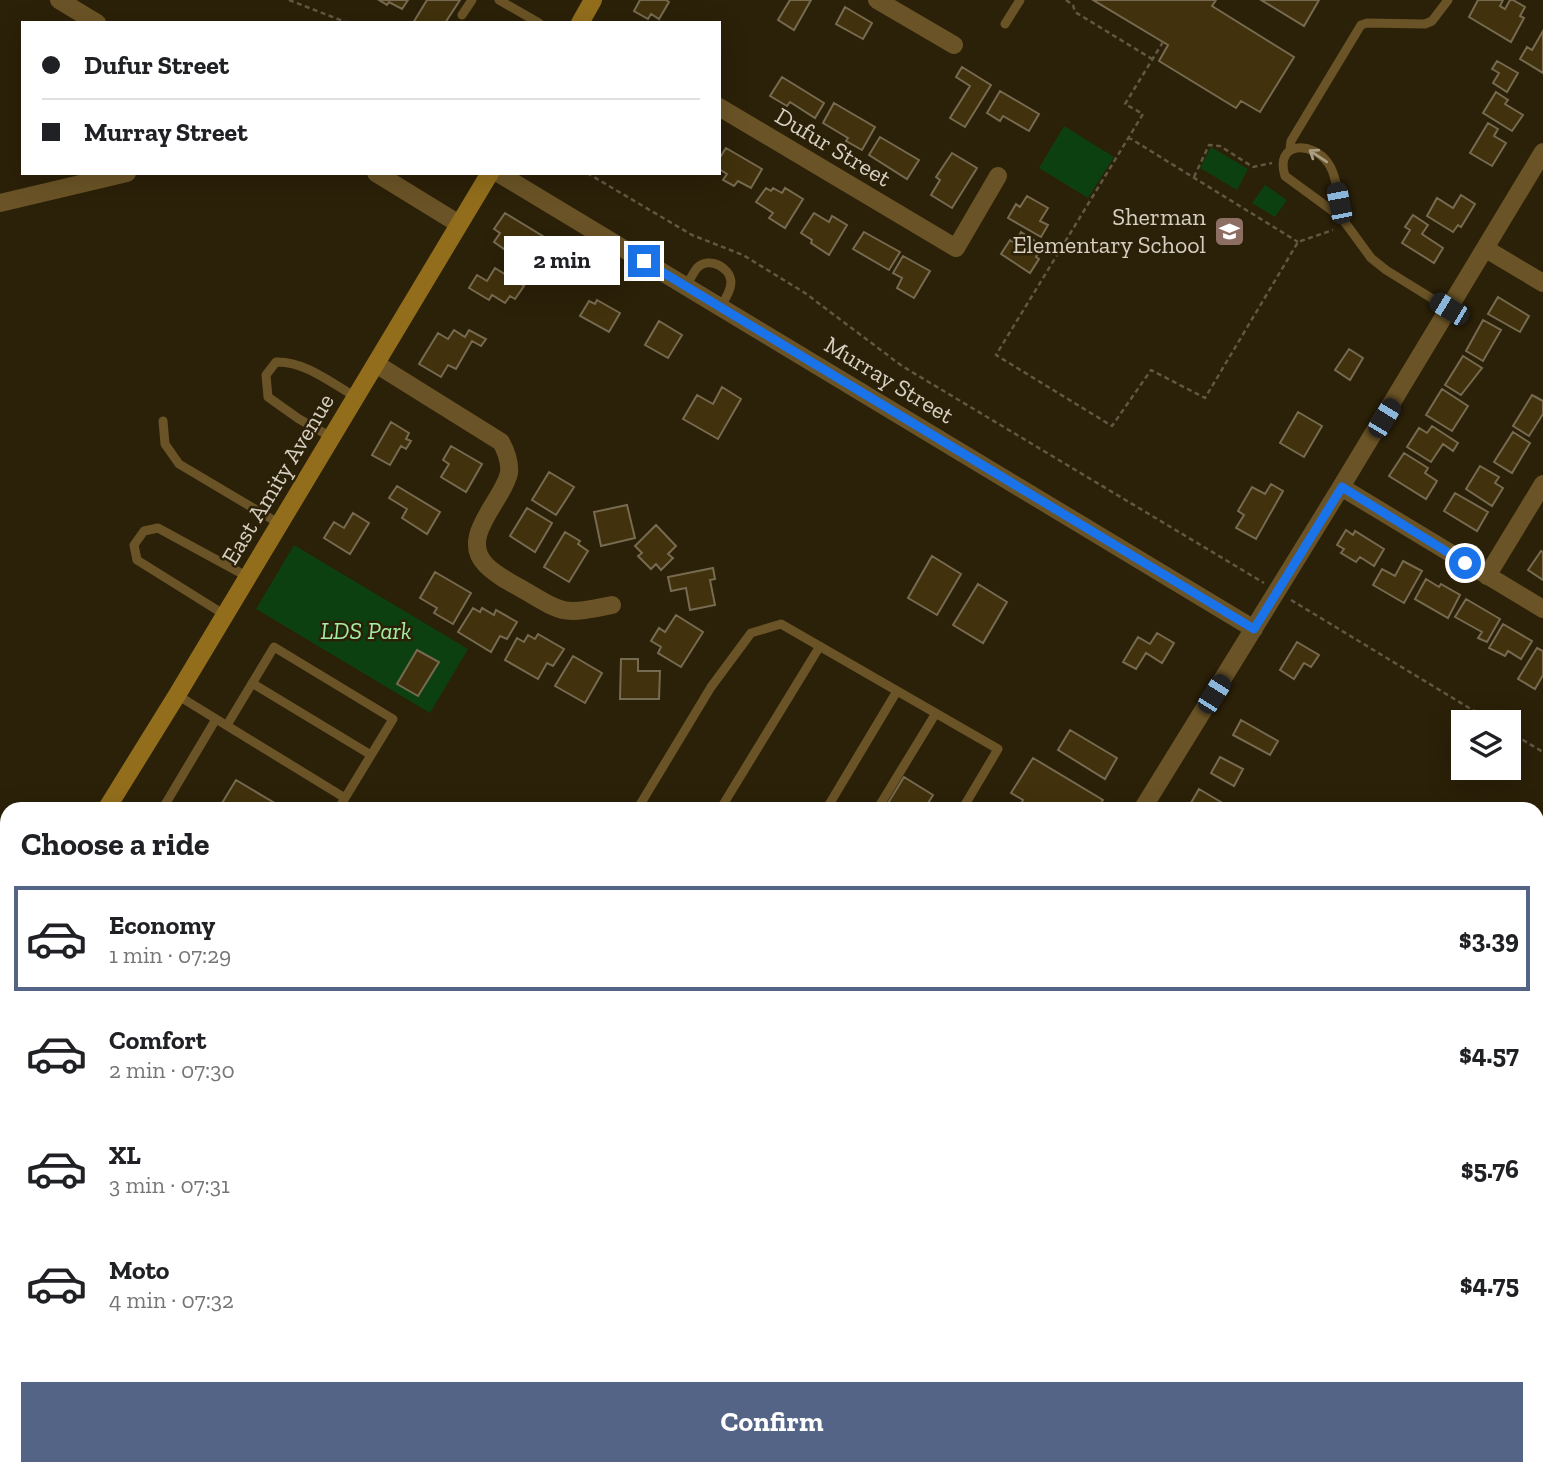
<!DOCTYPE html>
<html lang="en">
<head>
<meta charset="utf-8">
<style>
	body { margin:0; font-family:"Zilla Slab",serif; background:#f2f2f2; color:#202124; height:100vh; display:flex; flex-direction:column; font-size:26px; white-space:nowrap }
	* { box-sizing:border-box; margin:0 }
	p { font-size:23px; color:#757577 }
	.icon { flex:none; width:38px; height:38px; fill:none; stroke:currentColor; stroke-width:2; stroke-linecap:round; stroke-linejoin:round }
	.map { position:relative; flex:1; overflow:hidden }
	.side { position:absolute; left:0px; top:802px; width:1544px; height:674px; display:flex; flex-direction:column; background:#fff; border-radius:21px 21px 0 0; box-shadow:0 7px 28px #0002 }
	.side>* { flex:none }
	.hud { position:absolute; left:21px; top:21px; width:700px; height:154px; border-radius:0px; box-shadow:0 7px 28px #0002; display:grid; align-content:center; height:154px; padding:0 21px; background:#fff }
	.fabs { position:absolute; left:1451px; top:710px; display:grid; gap:14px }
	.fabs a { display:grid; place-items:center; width:70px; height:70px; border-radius:0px; background:#fff; box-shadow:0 7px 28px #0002; font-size:35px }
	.end { position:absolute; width:32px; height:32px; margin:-16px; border:9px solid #1a73e8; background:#fff; box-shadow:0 0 0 4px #fff }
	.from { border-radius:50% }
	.bubble { position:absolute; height:49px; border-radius:0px; background:#fff; box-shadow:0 7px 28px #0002; font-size:23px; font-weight:800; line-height:49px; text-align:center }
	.car { position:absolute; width:21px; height:42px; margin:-21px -10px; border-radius:9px; box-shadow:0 0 5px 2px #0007; background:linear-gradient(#222 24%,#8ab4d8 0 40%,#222 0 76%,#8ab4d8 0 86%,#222 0) }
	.hud b { display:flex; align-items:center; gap:24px; height:66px; font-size:26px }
	.hud b+b { border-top:2px solid #e0e0e0 }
	.hud i { width:18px; height:18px; background:#202124 }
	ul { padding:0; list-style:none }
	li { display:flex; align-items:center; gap:21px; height:105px; margin:0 14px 10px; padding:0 7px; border:4px solid transparent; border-radius:0px }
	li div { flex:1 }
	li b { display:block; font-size:26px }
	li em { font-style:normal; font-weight:800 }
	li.on { border-color:#546486 }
	li>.icon { width:63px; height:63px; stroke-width:1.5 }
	h2 { padding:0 21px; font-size:32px; line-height:84px }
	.cta { display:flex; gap:14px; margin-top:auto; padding:14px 21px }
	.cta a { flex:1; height:80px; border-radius:0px; background:#546486; color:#fff; font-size:28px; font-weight:800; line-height:80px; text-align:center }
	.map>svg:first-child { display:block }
	.green { fill:#0d4011 }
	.building { fill:#41310c; stroke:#766a50; stroke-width:2 }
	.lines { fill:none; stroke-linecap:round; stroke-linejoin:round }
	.path { stroke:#615743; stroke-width:2.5; stroke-dasharray:5 3.5; stroke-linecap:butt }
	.lane { stroke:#6a5326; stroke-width:9 }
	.street { stroke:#6a5326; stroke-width:18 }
	.secondary { stroke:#926e1c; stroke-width:18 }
	.oneway { stroke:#ab9e84 }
	.route { stroke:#1a73e8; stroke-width:9 }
	.labels { text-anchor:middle; stroke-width:5; stroke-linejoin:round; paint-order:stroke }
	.street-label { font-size:24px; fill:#d7d0c2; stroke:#2b2008 }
	.poi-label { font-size:24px; fill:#d7d0c2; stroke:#2b2008; text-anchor:end }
	.park-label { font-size:24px; font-style:italic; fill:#a4eda3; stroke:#2b2008 }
</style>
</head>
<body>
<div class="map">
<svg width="1543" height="1475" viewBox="0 0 1543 1475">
	<rect width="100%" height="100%" fill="#2b2008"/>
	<path class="green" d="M1064,126l50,31 -26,41 -49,-30z
		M1211,147l37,22 -11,21 -37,-22z
		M1265,185l22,15 -12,17 -23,-14z
		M294,545l174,104 -38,64 -174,-104z"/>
	<path class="building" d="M379,0h29l-6,9 -13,-7 -2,3z
		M427,0h33l-15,23h-32z
		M640,0h26l3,2 -10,17 -8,-5 -3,5 -14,-8z
		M790,0h21l-17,30 -16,-10z
		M1093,0h123l-4,6 82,51 -34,55 -19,-11 -5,7 -77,-47 9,-16z
		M1261,0h58l-15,26z
		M1478,0h25l-3,6 5,3 5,-9h3l12,7 -5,9 4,2 -13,24 -42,-25z
		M845,7l27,16 -9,16 -27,-15z
		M1543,31v42l-23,-14 7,-12 5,3z
		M1497,61l21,12 -11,19 -14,-9 6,-10 -7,-4z
		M962,67l29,18 -26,42 -15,-9 20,-32 -14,-9z
		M782,77l42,26 -9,15 -25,-16 -3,4 -17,-10z
		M1000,91l39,23 -10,17 -26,-15 -3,5 -13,-8z
		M1496,92l12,8 -3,4 18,11 -11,16 -29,-18z
		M834,103l41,24 -13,23 -16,-9 2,-3 -25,-15z
		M1488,123l10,6 -4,7 12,7 -14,23 -22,-13z
		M880,137l39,23 -12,19 -38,-24z
		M726,148l36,21 -11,19 -13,-7 -4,5 -11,-6 4,-6 -8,-5v-10z
		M952,153l25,15 -25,40 -21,-13 9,-15 -4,-3z
		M766,188l5,3 2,-3 9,5 3,-5 18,11 -18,29 -16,-10 4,-5 -17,-11z
		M1461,195l14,9 -14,23 -3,-2 -5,7 -26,-16 10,-18 16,10z
		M1027,196l21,12 -8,13 8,4 -7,12 -33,-19 8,-14 4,3z
		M505,213l41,25 -6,9 5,3 -5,7 -30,-18 -6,10 -10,-7 6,-9 -6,-4z
		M814,213l15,9 3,-6 15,9 -18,30 -18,-12 1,-3 -11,-7z
		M1413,215l15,10 -6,9 21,14 -9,15 -32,-20 8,-13 -5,-3z
		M864,232l36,20 -11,18 -36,-21z
		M1021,232l22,14 -7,11 3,2 -9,14 -29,-19 9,-14 5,3z
		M903,256l27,15 -16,27 -17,-10 5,-10 -9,-5z
		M495,268l29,18 -9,13 -5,-3 -5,7 -13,-8 -3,5 -20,-12 8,-13 10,6z
		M1498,297l31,19 -9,16 -32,-18z
		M597,300l23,13 -11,19 -29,-16 9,-15 6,3z
		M1483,320l18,10 -18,31 -17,-10z
		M659,321l23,14 -14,23 -23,-13z
		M454,330l11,7 4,-7 17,9 -5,7 -9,-5 -16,28 -8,-4 -7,12 -22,-13 19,-31 10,6z
		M1349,349l14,9 -13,22 -15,-10z
		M1463,356l19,12 -21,27 -16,-10z
		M722,387l19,12 -23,40 -35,-20 14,-24 16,9z
		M1442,389l26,17 -16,25 -26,-16z
		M1532,395l11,6v13l-14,22 -16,-10z
		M1298,412l24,14 -18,31 -24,-14z
		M391,422l18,11 -3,6 5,2 -5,8 -5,-3 -11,19 -18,-10z
		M1432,426l26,17 -5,8 -10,-7 -12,18 -24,-15 12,-19 8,5z
		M1513,432l17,11 -18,30 -18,-11z
		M451,446l31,18 -16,28 -25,-15 8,-13 -6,-4z
		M1404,453l24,15 -3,5 12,8 -11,18 -37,-23z
		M1480,466l19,11 -4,6 8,5 -11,18 -26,-17z
		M549,472l25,15 -18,28 -24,-15z
		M1271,484l12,7 -27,48 -20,-11 8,-13 -6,-4 14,-24 13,7z
		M397,486l43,26 -13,22 -25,-16 5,-9 -18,-11z
		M1455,493l33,19 -11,19 -33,-20z
		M627,505l8,33 -34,8 -7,-34z
		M527,508l25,15 -17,29 -25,-16z
		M353,513l16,10 -19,31 -26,-16 10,-16 10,6z
		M656,525l20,21 -8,8 5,4 -12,12 -5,-6 -5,5 -13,-13 4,-3 -7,-7z
		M1346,530l7,5 2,-4 29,18 -10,17 -14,-9 -4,5 -15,-9 3,-4 -7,-4z
		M565,532l15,9 -2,3 10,7 -19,31 -25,-15z
		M1541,551l2,1v28l-15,-10z
		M932,556l29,18 -24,41 -29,-17z
		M1403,561l19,10 -18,32 -31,-18 9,-16 13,7z
		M713,568l2,11 -5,1 5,25 -25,5 -4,-22 -15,3 -3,-14z
		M435,572l36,21 -18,31 -19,-11 3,-5 -17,-10z
		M1426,579l13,8 2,-3 19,11 -12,23 -33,-19z
		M978,584l29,18 -24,41 -30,-18z
		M1466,599l34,20 -13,23 -9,-4 4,-6 -27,-15z
		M473,608l7,4 2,-4 12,7 2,-5 21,12 -10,17 -7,-3 -9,16 -33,-20z
		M676,615l27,17 -22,35 -23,-14 3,-6 -10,-6 8,-13 6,4z
		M1503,624l29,17 -11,18 -13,-8 -3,5 -16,-8z
		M1157,633l17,10 -12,20 -16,-10 -10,16 -13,-7 15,-25 12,7z
		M538,634l26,15 -11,17 -6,-3 -9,16 -33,-19 12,-22 7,4 4,-7 7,4z
		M1297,642l22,13 -8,12 -7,-4 -10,16 -14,-9z
		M1537,648l6,3v24l-8,14 -17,-10z
		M417,650l22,12 -21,34 -21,-12z
		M573,656l29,17 -17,30 -30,-17z
		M621,659h17v12h22l-1,28h-39z
		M1241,720l37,21 -8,14 -37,-20z
		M1070,730l47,28 -12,21 -47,-29z
		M1220,757l23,12 -9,17 -23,-13z
		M1033,758l70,42 -6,8h-79l5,-8 -12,-7z
		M904,777l29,18 -8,13h-40z
		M236,780l47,28h-64z
		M1199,789l27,16 -2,3h-36z
		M0,1090l7,4v20l-3,-2 -4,6z
		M269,1468h23l-4,7h-23z"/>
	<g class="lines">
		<path class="path" d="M289,0l59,23
			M1066,0l7,5 2,7 77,47
			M1163,42l-38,62 18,10 -147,241 116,71 39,-56 54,28 93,-156 35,-12
			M1128,137l170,105
			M587,173l105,62 51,20 62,38 97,73 362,217
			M1194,177l15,-32 11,1 33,21 19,-4
			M1291,600l203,123
			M1508,731l35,21"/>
		<path class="lane" d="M499,0l40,23
			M462,15l10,-15
			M1005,24l15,-24
			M1290,149l1,-8 70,-116 6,-2 58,1 7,-3 16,-21
			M1341,217c-3,-16 -3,-40 -13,-54 -15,-22 -54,-22 -43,13l56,41 30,41 15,12 63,39
			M686,287c3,-6 7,-14 11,-19 12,-12 33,-1 34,14 0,9 -6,18 -11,25
			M163,421l2,23 14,20 101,60
			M331,437l-32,-18 -31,-22 -2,-22 10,-13c29,-1 55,21 80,35
			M225,615l-88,-55 -3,-15 10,-14 14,-3 90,49
			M252,683l119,72
			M177,695l168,103 -6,10
			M227,725l47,-78 119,72 -48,79
			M163,808l53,-89
			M638,808l73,-121 40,-54 30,-9 217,125 -35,59
			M721,808l99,-162
			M827,808l70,-117
			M878,808l58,-95
			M0,1422l7,5
			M75,1468l11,7"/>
		<path class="street" d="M59,0l38,23
			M877,0l77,45
			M719,107l237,141 42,-72
			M376,173l83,51
			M498,173l756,456
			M0,203l127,-30
			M1486,249l57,34
			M376,364l125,78c5,9 9,21 8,31 -6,28 -51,64 -23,92 10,10 23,17 36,24 42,25 41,26 90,16
			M1341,487l202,122
			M1487,576l56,-92
			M1143,808l198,-321 202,-335
			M0,878l7,4
			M229,1475l4,-7"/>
		<path class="secondary" d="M580,23l13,-23
			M107,808l70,-113 313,-522
			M0,982l7,-11
			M1536,1346l7,-1
			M915,1475l22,-7"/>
	</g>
	<defs><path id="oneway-shaft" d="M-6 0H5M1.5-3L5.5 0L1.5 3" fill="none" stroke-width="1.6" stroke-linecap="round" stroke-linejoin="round" transform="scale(1.75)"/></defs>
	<use class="oneway" href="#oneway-shaft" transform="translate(1318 156) rotate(-146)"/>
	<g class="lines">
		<path class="route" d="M644,261l610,368 88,-142 123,76"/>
	</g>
	<defs>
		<symbol id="school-square" viewBox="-11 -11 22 22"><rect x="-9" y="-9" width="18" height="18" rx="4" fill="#8d6e63" stroke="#2b2008"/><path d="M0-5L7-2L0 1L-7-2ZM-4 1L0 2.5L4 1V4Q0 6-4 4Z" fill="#fff"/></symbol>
	</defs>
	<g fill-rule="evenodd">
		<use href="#school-square" x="1212" y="214" width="35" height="35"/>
	</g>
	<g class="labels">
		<g class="street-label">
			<text transform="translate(833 147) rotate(31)" y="8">Dufur Street</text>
			<text transform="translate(889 380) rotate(31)" y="8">Murray Street</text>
			<text transform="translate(278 479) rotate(-59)" y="8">East Amity Avenue</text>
		</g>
		<g class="poi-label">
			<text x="1206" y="225">Sherman<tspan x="1206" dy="28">Elementary School</tspan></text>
		</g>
		<g class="park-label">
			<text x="366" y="639">LDS Park</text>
		</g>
	</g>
</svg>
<div class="fabs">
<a><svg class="icon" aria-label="layers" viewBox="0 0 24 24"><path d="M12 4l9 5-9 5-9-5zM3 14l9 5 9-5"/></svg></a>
</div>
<i class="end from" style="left:1465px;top:563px"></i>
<i class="end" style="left:644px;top:261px"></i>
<div class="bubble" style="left:504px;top:236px;width:116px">2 min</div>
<i class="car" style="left:1339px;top:203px;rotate:349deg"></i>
<i class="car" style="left:1449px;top:309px;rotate:301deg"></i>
<i class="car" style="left:1384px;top:418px;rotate:31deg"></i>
<i class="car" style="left:1214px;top:694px;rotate:32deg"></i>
<div class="hud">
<b><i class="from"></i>Dufur Street</b>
<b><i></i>Murray Street</b>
</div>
<section class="side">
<h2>Choose a ride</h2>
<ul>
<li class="on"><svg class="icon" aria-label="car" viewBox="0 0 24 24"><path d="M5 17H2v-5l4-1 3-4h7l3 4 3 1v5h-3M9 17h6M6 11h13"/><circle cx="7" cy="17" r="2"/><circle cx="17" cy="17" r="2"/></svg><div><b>Economy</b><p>1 min · 07:29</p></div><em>$3.39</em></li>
<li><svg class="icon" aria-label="car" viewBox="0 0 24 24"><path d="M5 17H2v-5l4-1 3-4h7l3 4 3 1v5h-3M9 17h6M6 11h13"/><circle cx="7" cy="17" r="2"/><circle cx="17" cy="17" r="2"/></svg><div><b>Comfort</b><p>2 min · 07:30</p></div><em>$4.57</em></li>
<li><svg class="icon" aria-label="car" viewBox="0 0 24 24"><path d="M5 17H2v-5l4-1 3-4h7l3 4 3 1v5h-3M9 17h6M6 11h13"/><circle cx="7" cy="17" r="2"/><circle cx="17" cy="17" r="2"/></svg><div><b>XL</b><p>3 min · 07:31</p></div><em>$5.76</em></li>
<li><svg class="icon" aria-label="car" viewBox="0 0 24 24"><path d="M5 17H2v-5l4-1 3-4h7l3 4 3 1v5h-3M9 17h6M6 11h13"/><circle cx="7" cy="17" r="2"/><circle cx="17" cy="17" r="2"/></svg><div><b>Moto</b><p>4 min · 07:32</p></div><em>$4.75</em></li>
</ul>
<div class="cta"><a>Confirm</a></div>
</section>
</div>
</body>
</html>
